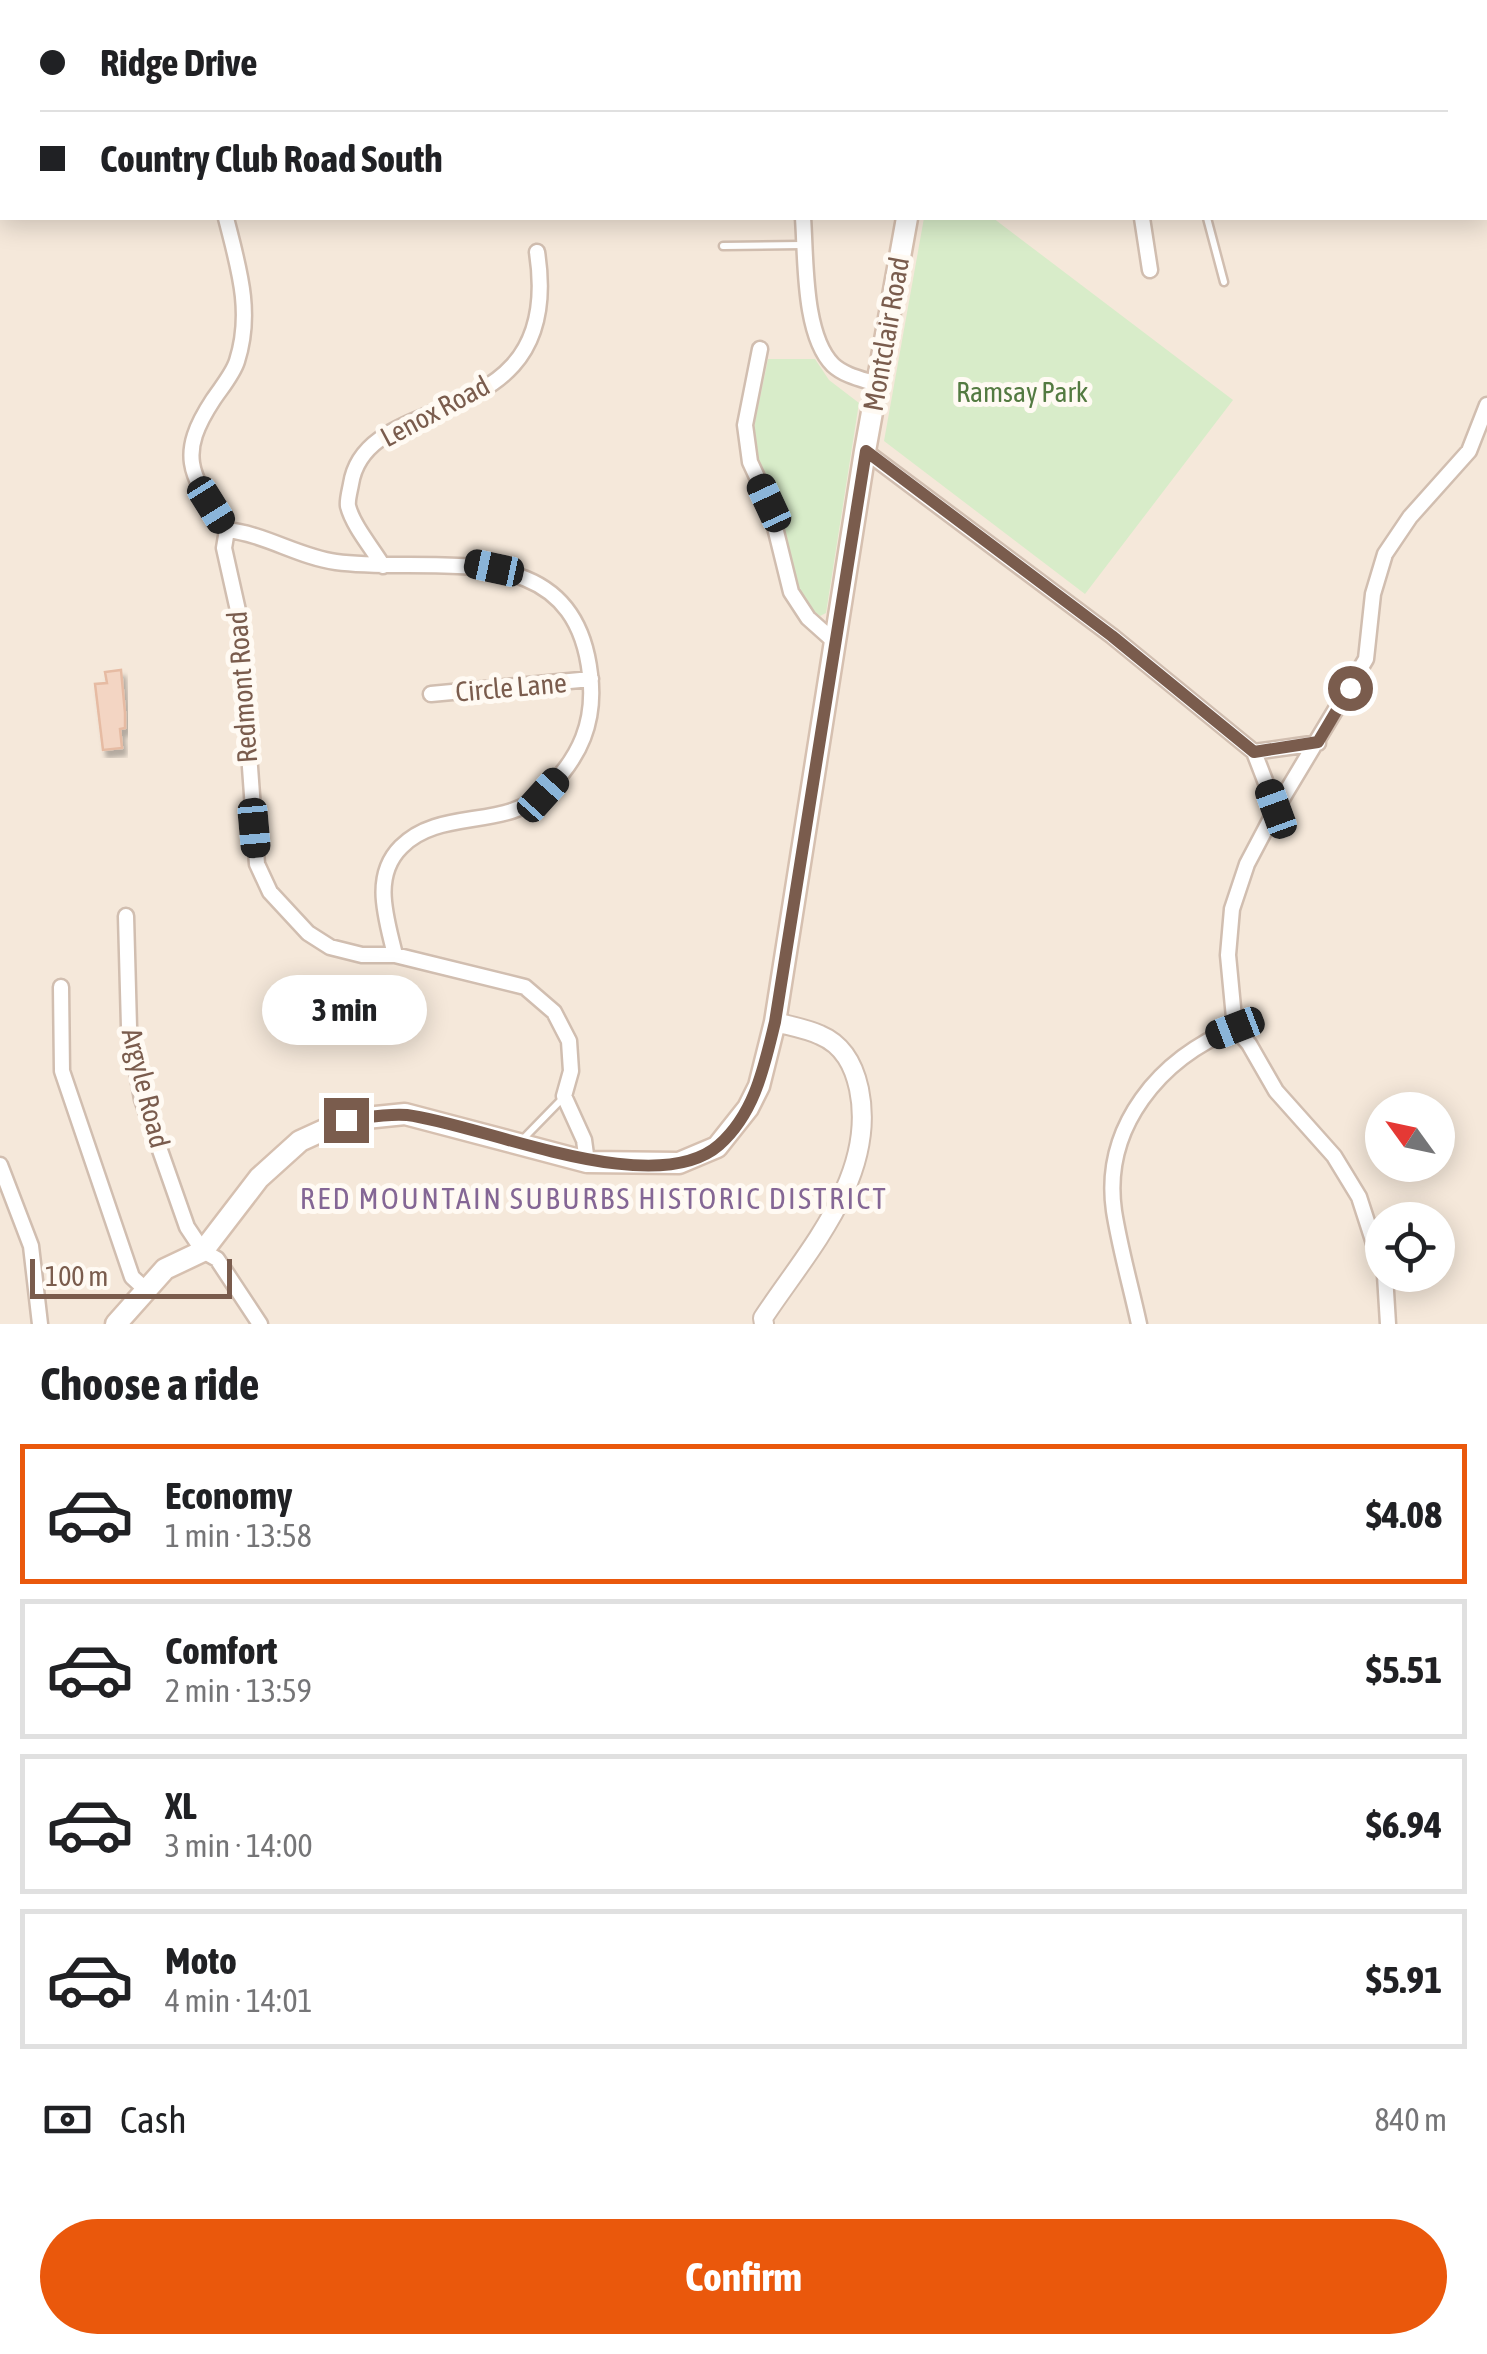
<!DOCTYPE html>
<html lang="en">
<head>
<meta charset="utf-8">
<style>
	body { margin:0; font-family:"Asap Condensed",sans-serif; background:#f2f2f2; color:#202124; height:100vh; display:flex; flex-direction:column; font-size:38px; white-space:nowrap }
	* { box-sizing:border-box; margin:0 }
	p { font-size:32px; color:#757577 }
	.icon { flex:none; width:55px; height:55px; fill:none; stroke:currentColor; stroke-width:2; stroke-linecap:round; stroke-linejoin:round }
	.map { position:relative; height:1324px; overflow:hidden }
	.details { display:flex; flex-direction:column; background:#fff; flex:1 }
	.details>* { flex:none }
	.banner { position:absolute; left:0px; top:0px; width:1488px; height:220px; box-shadow:0 5px 25px #0003; display:grid; align-content:center; height:220px; padding:0 40px; background:#fff }
	.needle { width:65px; rotate:303deg }
	.controls { position:absolute; left:1365px; top:1092px; display:grid; gap:20px }
	.controls a { display:grid; place-items:center; width:90px; height:90px; border-radius:50%; background:#fff; box-shadow:0 5px 25px #0003; font-size:50px }
	.scale { position:absolute; left:30px; bottom:25px; width:202px; box-sizing:border-box; padding-left:10px; border:5px solid #7a5c4d; border-top:0; font-size:28px; line-height:35px; white-space:nowrap; color:#7a5c4d; -webkit-text-stroke:8px #fffaf3; paint-order:stroke }
	.end { position:absolute; width:45px; height:45px; margin:-22px; border:12px solid #7a5c4d; background:#fff; box-shadow:0 0 0 5px #fff }
	.from { border-radius:50% }
	.bubble { position:absolute; height:70px; border-radius:35px; background:#fff; box-shadow:0 5px 25px #0003; font-size:32px; font-weight:700; line-height:70px; text-align:center }
	.car { position:absolute; width:30px; height:60px; margin:-30px -15px; border-radius:12px; box-shadow:0 0 8px 2px #0007; background:linear-gradient(#222 24%,#8ab4d8 0 40%,#222 0 76%,#8ab4d8 0 86%,#222 0) }
	.banner b { display:flex; align-items:center; gap:35px; height:95px; font-size:38px }
	.banner b+b { border-top:2px solid #e0e0e0 }
	.banner i { width:25px; height:25px; background:#202124 }
	ul { padding:0; list-style:none }
	li { display:flex; align-items:center; gap:30px; height:140px; margin:0 20px 15px; padding:0 20px; border:5px solid #e0e0e0; border-radius:0px }
	li div { flex:1 }
	li b { display:block; font-size:38px }
	li em { font-style:normal; font-weight:700 }
	li.on { border-color:#ea580c }
	li>.icon { width:90px; height:90px; stroke-width:1.5 }
	h2 { padding:0 40px; font-size:45px; line-height:120px }
	.pay { display:flex; align-items:center; gap:25px; height:110px; padding:0 40px; font-size:38px }
	.pay p { margin-inline-start:auto }
	.cta { display:flex; gap:20px; margin-top:auto; padding:20px 40px }
	.cta a { flex:1; height:115px; border-radius:60px; background:#ea580c; color:#fff; font-size:40px; font-weight:700; line-height:115px; text-align:center }
	.map>svg:first-child { display:block }
	.residential { fill:#f5e8da; fill-rule:evenodd }
	.green { fill:#d8ecc9 }
	.building { fill:#f3d5c3; stroke:#e6bba3; stroke-width:2.5; filter:url(#shadow) }
	.lines { fill:none; stroke-linecap:round; stroke-linejoin:round }
	.service-casing { stroke:#d1beb0; stroke-width:11 }
	.minor-casing { stroke:#d1beb0; stroke-width:19 }
	.tertiary-casing { stroke:#d1beb0; stroke-width:22 }
	.secondary-casing { stroke:#d6c0b0; stroke-width:25 }
	.service { stroke:#fff; stroke-width:6 }
	.minor { stroke:#fff; stroke-width:14 }
	.tertiary { stroke:#fff; stroke-width:18 }
	.secondary { stroke:#fff; stroke-width:20 }
	.route { stroke:#7a5c4d; stroke-width:12 }
	.labels { text-anchor:middle; stroke-width:10; stroke-linejoin:round; paint-order:stroke }
	.street-label { font-size:28px; fill:#7a5c4d; stroke:#fffaf3 }
	.park-label { font-size:28px; fill:#537a41; stroke:#fffaf3 }
	.neighbourhood-label { font-size:30px; letter-spacing:2.5px; fill:#846695; stroke:#fffaf3 }
</style>
</head>
<body>
<div class="map">
<svg width="1487" height="1324" viewBox="0 0 1487 1324">
	<defs>
		<filter id="shadow"><feDropShadow dx="4" dy="7" stdDeviation="2.5" flood-color="#0004"/></filter>
	</defs>
	<rect width="100%" height="100%" fill="#fdf6ec"/>
	<path class="residential" d="M0,0h1487v1324h-1487zM2,2h1483v216h-1483zM1382,1110h56v55h-56zM1382,1220h56v55h-56z"/>
	<path class="green" d="M924,218h69l240,182 -148,194 -201,-153z
		M768,359h47l14,21 30,23 -33,210 -6,3 -21,-17 -48,-158z"/>
	<path class="building" d="M121,670l4,43v15l-5,1 2,19 -19,2 -8,-66 12,-1 -2,-11z"/>
	<g class="lines">
		<defs>
			<path id="service" d="M626,2v-2
				M1207,218l17,64
				M723,246l78,-1
				M523,1139l40,-41"/>
			<path id="minor" d="M229,0v2
				M792,0v2
				M1068,0l4,2
				M226,218c12,48 27,93 11,143 -4,13 -16,27 -24,39 -38,58 -21,76 14,130l-3,18 15,67 18,249 13,28 38,41 22,14 32,8h33l130,32 29,25 15,29 2,30 -7,25 20,44 3,22
				M803,218c3,40 0,117 30,147 12,11 29,14 44,19
				M1142,218l8,52
				M760,349l-15,76 5,37 19,41 22,89 17,26 28,25
				M865,451l247,185 142,116 22,57
				M227,530c38,4 72,27 109,32 95,13 238,-30 254,112 6,48 -10,83 -43,116 -40,41 -107,17 -146,57 -30,30 -14,73 -6,108
				M383,566c-10,-17 -30,-40 -35,-60 -1,-6 2,-16 3,-22 15,-99 215,-45 186,-232
				M431,694l160,-15
				M1254,752l64,-9
				M126,916l3,111 13,72 45,128 16,24 14,8 43,65
				M61,987l1,84 70,206 12,11
				M0,1165l31,81 9,78
				M1382,1268l-23,-71 -25,-41 -58,-65 -27,-47 -14,-16 -7,-73 4,-46 15,-45 29,-55 90,-150 7,-65 12,-40 25,-37 59,-66 18,-46
				M1385,1275l3,49
				M1139,1324c-8,-37 -19,-75 -25,-113 -12,-84 46,-153 121,-183"/>
			<path id="tertiary" d="M764,1324l-1,-6c45,-68 114,-142 96,-229 -5,-23 -15,-44 -39,-54 -13,-6 -30,-9 -45,-13"/>
			<path id="secondary" d="M935,2v-2
				M116,1324l49,-55 38,-18 56,-73 41,-37 46,-21 59,-6 182,48 92,1 38,-16 31,-39 11,-22 16,-64 90,-571 42,-233"/>
		</defs>
		<use href="#service" class="service-casing"/>
		<use href="#minor" class="minor-casing"/>
		<use href="#tertiary" class="tertiary-casing"/>
		<use href="#secondary" class="secondary-casing"/>
		<use href="#service" class="service"/>
		<use href="#minor" class="minor"/>
		<use href="#tertiary" class="tertiary"/>
		<use href="#secondary" class="secondary"/>
	</g>
	<g class="lines">
		<path class="route" d="M346,1120c19,-2 42,-7 61,-5 74,9 247,87 312,30 36,-32 45,-78 56,-123l91,-571 246,185 142,116 64,-10 32,-54"/>
	</g>
	<g class="labels">
		<g class="street-label">
			<text transform="translate(886 334) rotate(-80)" y="10">Montclair Road</text>
			<text transform="translate(435 411) rotate(-28)" y="10">Lenox Road</text>
			<text transform="translate(242 687) rotate(-94)" y="10">Redmont Road</text>
			<text transform="translate(511 687) rotate(-5)" y="10">Circle Lane</text>
			<text transform="translate(146 1088) rotate(76)" y="10">Argyle Road</text>
		</g>
		<g class="park-label">
			<text x="1022" y="402">Ramsay Park</text>
		</g>
		<g class="neighbourhood-label">
			<text x="594" y="1209">RED MOUNTAIN SUBURBS HISTORIC DISTRICT</text>
		</g>
	</g>
</svg>
<div class="controls">
<a><svg class="needle" viewBox="-14 -14 28 28"><path d="M0-13l5 13h-10z" fill="#e53935"/><path d="M0 13l5-13h-10z" fill="#757577"/></svg></a>
<a><svg class="icon" aria-label="locate" viewBox="0 0 24 24"><circle cx="12" cy="12" r="6"/><path d="M12 2v4M12 18v4M2 12h4M18 12h4"/></svg></a>
</div>
<div class="scale">100 m</div>
<i class="end from" style="left:1350px;top:688px"></i>
<i class="end" style="left:346px;top:1120px"></i>
<div class="bubble" style="left:262px;top:975px;width:165px">3 min</div>
<i class="car" style="left:769px;top:503px;rotate:335deg"></i>
<i class="car" style="left:211px;top:505px;rotate:148deg"></i>
<i class="car" style="left:494px;top:568px;rotate:282deg"></i>
<i class="car" style="left:543px;top:795px;rotate:42deg"></i>
<i class="car" style="left:1276px;top:809px;rotate:340deg"></i>
<i class="car" style="left:254px;top:828px;rotate:175deg"></i>
<i class="car" style="left:1235px;top:1028px;rotate:249deg"></i>
<div class="banner">
<b><i class="from"></i>Ridge Drive</b>
<b><i></i>Country Club Road South</b>
</div>
</div>
<section class="details">
<h2>Choose a ride</h2>
<ul>
<li class="on"><svg class="icon" aria-label="car" viewBox="0 0 24 24"><path d="M5 17H2v-5l4-1 3-4h7l3 4 3 1v5h-3M9 17h6M6 11h13"/><circle cx="7" cy="17" r="2"/><circle cx="17" cy="17" r="2"/></svg><div><b>Economy</b><p>1 min · 13:58</p></div><em>$4.08</em></li>
<li><svg class="icon" aria-label="car" viewBox="0 0 24 24"><path d="M5 17H2v-5l4-1 3-4h7l3 4 3 1v5h-3M9 17h6M6 11h13"/><circle cx="7" cy="17" r="2"/><circle cx="17" cy="17" r="2"/></svg><div><b>Comfort</b><p>2 min · 13:59</p></div><em>$5.51</em></li>
<li><svg class="icon" aria-label="car" viewBox="0 0 24 24"><path d="M5 17H2v-5l4-1 3-4h7l3 4 3 1v5h-3M9 17h6M6 11h13"/><circle cx="7" cy="17" r="2"/><circle cx="17" cy="17" r="2"/></svg><div><b>XL</b><p>3 min · 14:00</p></div><em>$6.94</em></li>
<li><svg class="icon" aria-label="car" viewBox="0 0 24 24"><path d="M5 17H2v-5l4-1 3-4h7l3 4 3 1v5h-3M9 17h6M6 11h13"/><circle cx="7" cy="17" r="2"/><circle cx="17" cy="17" r="2"/></svg><div><b>Moto</b><p>4 min · 14:01</p></div><em>$5.91</em></li>
</ul>
<div class="pay"><svg class="icon" aria-label="cash" viewBox="0 0 24 24"><path d="M3 7h18v10H3z"/><circle cx="12" cy="12" r="2"/></svg>Cash<p>840 m</p></div>
<div class="cta"><a>Confirm</a></div>
</section>
</body>
</html>
